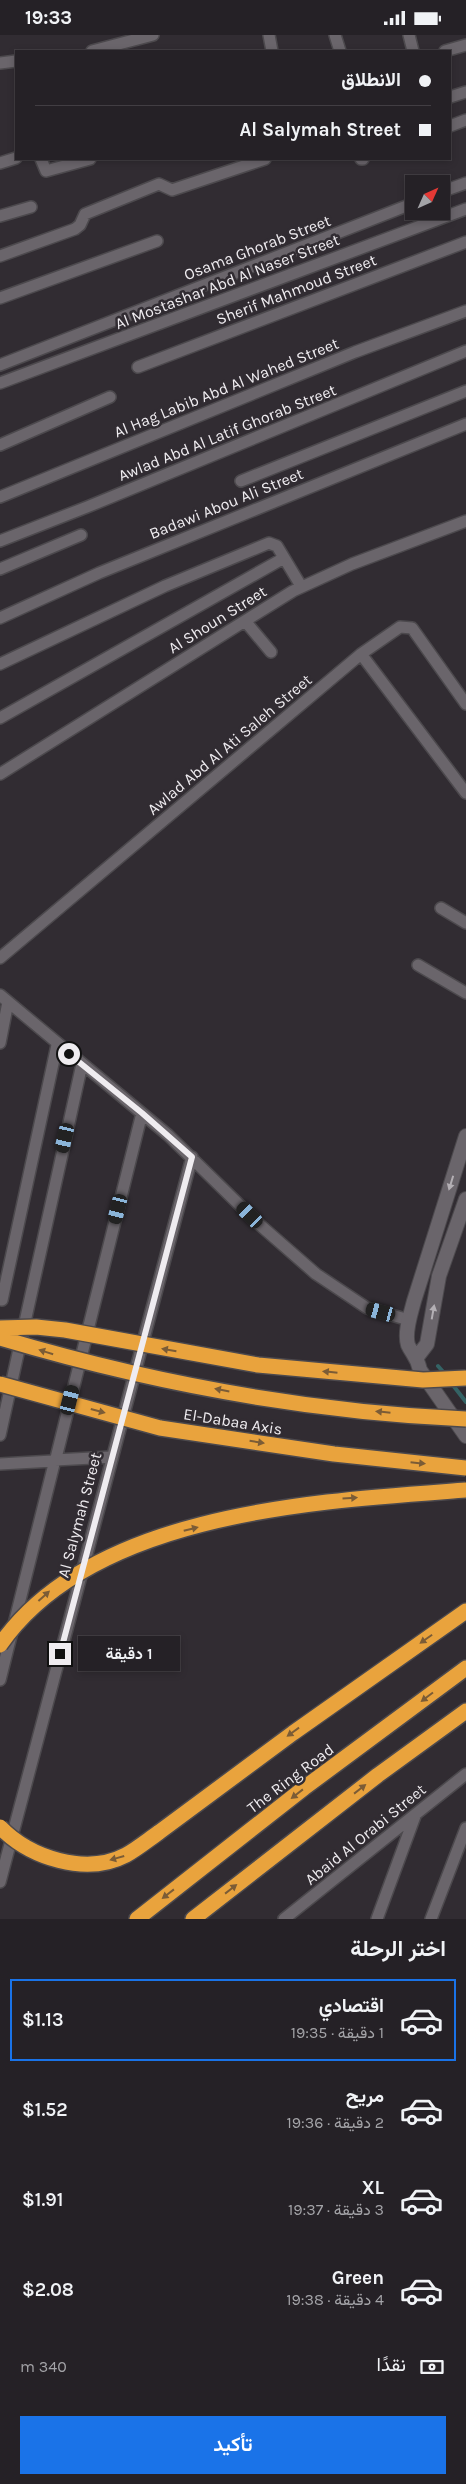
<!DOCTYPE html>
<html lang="ar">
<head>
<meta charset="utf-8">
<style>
	body { margin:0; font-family:Karla,Vazirmatn,sans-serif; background:#312e32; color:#f1f3f6; direction:rtl; height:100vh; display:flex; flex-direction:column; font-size:19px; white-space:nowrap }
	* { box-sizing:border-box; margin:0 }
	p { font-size:16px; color:#a3a3a7 }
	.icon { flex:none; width:28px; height:28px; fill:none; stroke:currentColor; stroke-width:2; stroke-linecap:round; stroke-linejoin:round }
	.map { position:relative; height:1884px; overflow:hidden; direction:ltr }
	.details { display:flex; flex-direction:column; background:#252126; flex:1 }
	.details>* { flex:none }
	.banner { position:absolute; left:15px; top:15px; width:436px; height:110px; border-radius:0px; box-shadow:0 2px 8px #0003,0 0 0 1px #423e43; direction:rtl; display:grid; align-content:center; height:110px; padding:0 20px; background:#252126 }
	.needle { width:32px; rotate:45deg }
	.fabs { position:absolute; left:405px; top:140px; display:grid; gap:10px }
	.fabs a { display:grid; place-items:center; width:45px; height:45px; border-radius:0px; background:#252126; box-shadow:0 2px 8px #0003,0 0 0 1px #423e43; font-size:25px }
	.end { position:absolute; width:22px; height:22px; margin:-11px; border:6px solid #efecf0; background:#111; box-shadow:0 0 0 2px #111 }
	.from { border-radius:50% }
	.bubble { position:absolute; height:35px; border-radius:0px; background:#252126; box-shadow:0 2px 8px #0003,0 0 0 1px #423e43; font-size:16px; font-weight:600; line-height:35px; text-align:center; direction:rtl }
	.car { position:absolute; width:15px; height:30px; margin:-15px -8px; border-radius:6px; box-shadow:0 0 4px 1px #0007; background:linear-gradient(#222 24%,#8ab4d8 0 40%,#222 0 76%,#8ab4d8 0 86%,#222 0) }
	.banner b { display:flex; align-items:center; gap:18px; height:48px; font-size:19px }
	.banner b+b { border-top:1px solid #423e43 }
	.banner i { width:12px; height:12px; background:#f1f3f6 }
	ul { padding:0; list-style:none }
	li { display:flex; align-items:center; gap:15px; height:82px; margin:0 10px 8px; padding:0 10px; border:2px solid transparent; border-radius:0px }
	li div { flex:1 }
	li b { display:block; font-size:19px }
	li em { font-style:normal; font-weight:600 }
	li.current { border-color:#1a73e8 }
	li>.icon { width:45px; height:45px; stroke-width:1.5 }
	h2 { padding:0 20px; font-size:22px; line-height:60px }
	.pay { display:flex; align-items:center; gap:12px; height:55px; padding:0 20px; font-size:19px }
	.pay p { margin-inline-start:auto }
	.cta { display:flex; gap:10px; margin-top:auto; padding:10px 20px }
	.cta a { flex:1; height:58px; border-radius:0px; background:#1a73e8; color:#fff; font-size:20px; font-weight:600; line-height:58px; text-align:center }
	.status { display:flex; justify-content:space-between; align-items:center; height:35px; padding:0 25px; background:#252126; direction:ltr }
	.status svg { height:14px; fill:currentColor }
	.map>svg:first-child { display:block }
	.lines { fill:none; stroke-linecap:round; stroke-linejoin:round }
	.stream { stroke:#346365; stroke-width:4 }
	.minor-casing { stroke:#4c494d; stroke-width:14 }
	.secondary-casing { stroke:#4c494d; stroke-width:16 }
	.motorway-casing { stroke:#4c494d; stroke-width:18 }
	.minor { stroke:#6a656b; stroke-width:11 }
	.secondary { stroke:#6a656b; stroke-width:14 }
	.motorway { stroke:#e9a33d; stroke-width:15 }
	.motorway-bridge-casing { stroke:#4c494d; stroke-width:18; stroke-linecap:butt }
	.motorway-bridge { stroke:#e9a33d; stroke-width:15 }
	.oneway { fill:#b3afb4 }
	.oneway2 { fill:#7b5c36 }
	.route { stroke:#efecf0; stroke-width:6 }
	.labels { text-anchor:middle; stroke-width:5; stroke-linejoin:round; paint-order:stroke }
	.street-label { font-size:16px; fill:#efecf0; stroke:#312c32 }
</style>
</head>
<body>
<div class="status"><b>19:33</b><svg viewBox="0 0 49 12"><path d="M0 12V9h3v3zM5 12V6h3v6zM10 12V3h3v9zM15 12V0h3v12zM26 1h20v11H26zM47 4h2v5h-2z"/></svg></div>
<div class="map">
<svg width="466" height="1884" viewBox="0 0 466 1884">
	<rect width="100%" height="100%" fill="#312c32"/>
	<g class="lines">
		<path class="stream" d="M438,1331l7,8
			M452,1349l14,18"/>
		<defs>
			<path id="minor" d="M269,0l3,16
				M335,0l5,16
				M409,0l4,16
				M92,16l61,-16
				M445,16l21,-6
				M0,28l16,-2
				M450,62l16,-5
				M450,91l16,-6
				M41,124l5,12 44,-12
				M361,124h2
				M0,128l16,-5
				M441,157l25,-9
				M0,181l31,-9
				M0,221l75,-27 5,-4 5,-11 74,-30 13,6 93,-31
				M0,263l157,-57
				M0,330l414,-162
				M138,332l328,-125
				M0,348l466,-174
				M0,410l110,-48
				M241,446l225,-90
				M0,462l355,-145 111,-41
				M0,506l87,-34 379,-156
				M0,534l81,-34
				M0,583l99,-45 367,-149
				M245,586l26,31
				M361,619l105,139
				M0,629l165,-78 104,-43 8,3 24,40
				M0,683l284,-160
				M0,739l293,-183 59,-27 114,-43
				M441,873l25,15
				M0,923l361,-304 39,-27 12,1 54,76
				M418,930l48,28
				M0,960l168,140 92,90 56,49 51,34 42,12
				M0,1008l8,-41
				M2,1265l55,-255
				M0,1400l82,-371
				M0,1429l53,-3 3,-3 86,-345
				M0,1645l55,-220 56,-3
				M0,1847l192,-725
				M284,1884l182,-145
				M377,1884l38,-103
				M431,1884l35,-91"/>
			<path id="secondary" d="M466,1101l-52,165c-3,12 -10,31 -6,44 4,9 9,11 12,25l46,66
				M417,1322l10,-13 12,-68 27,-77"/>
			<path id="motorway" d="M158,1798l135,-100 173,-122
				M137,1884l167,-131 162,-120
				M193,1884l185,-144 88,-64"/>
		</defs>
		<use href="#minor" class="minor-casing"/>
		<use href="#secondary" class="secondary-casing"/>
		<use href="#motorway" class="motorway-casing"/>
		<use href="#minor" class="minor"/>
		<use href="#secondary" class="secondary"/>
		<use href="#motorway" class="motorway"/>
		<defs>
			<path id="motorway-bridge" d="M0,1293l36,-1 29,3 193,35 165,15 43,-2
				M0,1303c151,45 309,74 466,81
				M0,1349l160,44 174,26 132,14
				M0,1610c92,-133 319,-144 466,-155
				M0,1792c30,31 86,49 126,28 11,-6 22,-15 32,-22"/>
		</defs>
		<use href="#motorway-bridge" class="motorway-bridge-casing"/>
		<use href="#motorway-bridge" class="motorway-bridge"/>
	</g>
	<defs><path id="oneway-solid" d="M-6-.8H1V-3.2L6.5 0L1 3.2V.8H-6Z" transform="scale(1.25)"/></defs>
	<g class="oneway">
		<use href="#oneway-solid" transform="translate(451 1148) rotate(107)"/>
		<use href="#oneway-solid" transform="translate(433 1277) rotate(-80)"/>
	</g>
	<g class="oneway2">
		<use href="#oneway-solid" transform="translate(169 1315) rotate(-170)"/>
		<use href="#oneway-solid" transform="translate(46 1317) rotate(-163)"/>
		<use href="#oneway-solid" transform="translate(330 1337) rotate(-174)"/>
		<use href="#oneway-solid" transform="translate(222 1355) rotate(-169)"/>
		<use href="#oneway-solid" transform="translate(98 1376) rotate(15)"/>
		<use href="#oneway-solid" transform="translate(383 1377) rotate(-174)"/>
		<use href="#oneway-solid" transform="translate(257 1407) rotate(9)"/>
		<use href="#oneway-solid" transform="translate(418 1428) rotate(6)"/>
		<use href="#oneway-solid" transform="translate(350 1463) rotate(-4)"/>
		<use href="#oneway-solid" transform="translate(191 1494) rotate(-14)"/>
		<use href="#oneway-solid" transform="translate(44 1561) rotate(-42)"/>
		<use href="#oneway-solid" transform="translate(426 1604) rotate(145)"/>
		<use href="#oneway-solid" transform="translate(427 1662) rotate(143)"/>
		<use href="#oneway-solid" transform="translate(293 1697) rotate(144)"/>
		<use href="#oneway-solid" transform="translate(360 1754) rotate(-38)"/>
		<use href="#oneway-solid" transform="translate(297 1759) rotate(142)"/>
		<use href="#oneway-solid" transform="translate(117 1823) rotate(164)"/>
		<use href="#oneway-solid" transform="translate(231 1854) rotate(-38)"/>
		<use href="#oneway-solid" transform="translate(168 1859) rotate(142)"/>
	</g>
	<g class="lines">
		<path class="route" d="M60,1619l132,-497 -50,-44 -73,-59"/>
	</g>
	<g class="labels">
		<g class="street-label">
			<text transform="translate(257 212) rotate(-21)" y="6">Osama Ghorab Street</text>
			<text transform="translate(227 246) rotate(-21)" y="6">Al Mostashar Abd Al Naser Street</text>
			<text transform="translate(296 254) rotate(-21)" y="6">Sherif Mahmoud Street</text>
			<text transform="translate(226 352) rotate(-22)" y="6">Al Hag Labib Abd Al Wahed Street</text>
			<text transform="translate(227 397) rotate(-22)" y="6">Awlad Abd Al Latif Ghorab Street</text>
			<text transform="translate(226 468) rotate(-22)" y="6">Badawi Abou Ali Street</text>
			<text transform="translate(217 584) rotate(-32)" y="6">Al Shoun Street</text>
			<text transform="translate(229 709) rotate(-40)" y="6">Awlad Abd Al Ati Saleh Street</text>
			<text transform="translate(233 1386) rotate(9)" y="6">El-Dabaa Axis</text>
			<text transform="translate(79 1480) rotate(-75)" y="6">Al Salymah Street</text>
			<text transform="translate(290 1743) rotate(-37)" y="6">The Ring Road</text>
			<text transform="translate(365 1799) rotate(-39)" y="6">Abaid Al Orabi Street</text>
		</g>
	</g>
</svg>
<div class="fabs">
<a><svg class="needle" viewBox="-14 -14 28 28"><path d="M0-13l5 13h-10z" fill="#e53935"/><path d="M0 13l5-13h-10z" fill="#a3a3a7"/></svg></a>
</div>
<i class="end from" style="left:69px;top:1019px"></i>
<i class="end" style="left:60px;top:1619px"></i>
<div class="bubble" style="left:78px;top:1601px;width:102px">1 دقيقة</div>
<i class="car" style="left:65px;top:1103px;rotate:193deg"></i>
<i class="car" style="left:118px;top:1174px;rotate:194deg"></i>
<i class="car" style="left:250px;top:1180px;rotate:315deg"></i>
<i class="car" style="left:381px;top:1277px;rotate:285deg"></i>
<i class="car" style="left:70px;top:1365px;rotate:14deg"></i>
<div class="banner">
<b><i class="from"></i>الانطلاق</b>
<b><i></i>Al Salymah Street</b>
</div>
</div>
<section class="details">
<h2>اختر الرحلة</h2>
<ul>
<li class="current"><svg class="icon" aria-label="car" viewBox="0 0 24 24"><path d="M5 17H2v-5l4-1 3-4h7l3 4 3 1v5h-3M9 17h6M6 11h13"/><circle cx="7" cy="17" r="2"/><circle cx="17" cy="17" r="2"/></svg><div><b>اقتصادي</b><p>1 دقيقة · 19:35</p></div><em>$1.13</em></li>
<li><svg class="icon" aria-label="car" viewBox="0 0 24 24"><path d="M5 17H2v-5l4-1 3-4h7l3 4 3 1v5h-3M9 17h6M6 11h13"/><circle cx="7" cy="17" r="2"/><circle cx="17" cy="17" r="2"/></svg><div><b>مريح</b><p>2 دقيقة · 19:36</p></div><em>$1.52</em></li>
<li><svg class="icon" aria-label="car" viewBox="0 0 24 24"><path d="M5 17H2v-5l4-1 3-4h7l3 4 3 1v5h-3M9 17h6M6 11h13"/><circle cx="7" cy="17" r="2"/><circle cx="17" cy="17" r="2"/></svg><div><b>XL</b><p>3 دقيقة · 19:37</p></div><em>$1.91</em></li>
<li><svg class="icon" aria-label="car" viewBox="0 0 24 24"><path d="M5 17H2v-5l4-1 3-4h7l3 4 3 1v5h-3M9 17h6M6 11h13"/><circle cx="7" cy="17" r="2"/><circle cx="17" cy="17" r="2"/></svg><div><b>Green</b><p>4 دقيقة · 19:38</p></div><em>$2.08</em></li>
</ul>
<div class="pay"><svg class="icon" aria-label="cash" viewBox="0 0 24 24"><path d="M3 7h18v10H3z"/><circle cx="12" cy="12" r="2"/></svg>نقدًا<p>340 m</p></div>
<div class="cta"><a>تأكيد</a></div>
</section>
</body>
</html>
